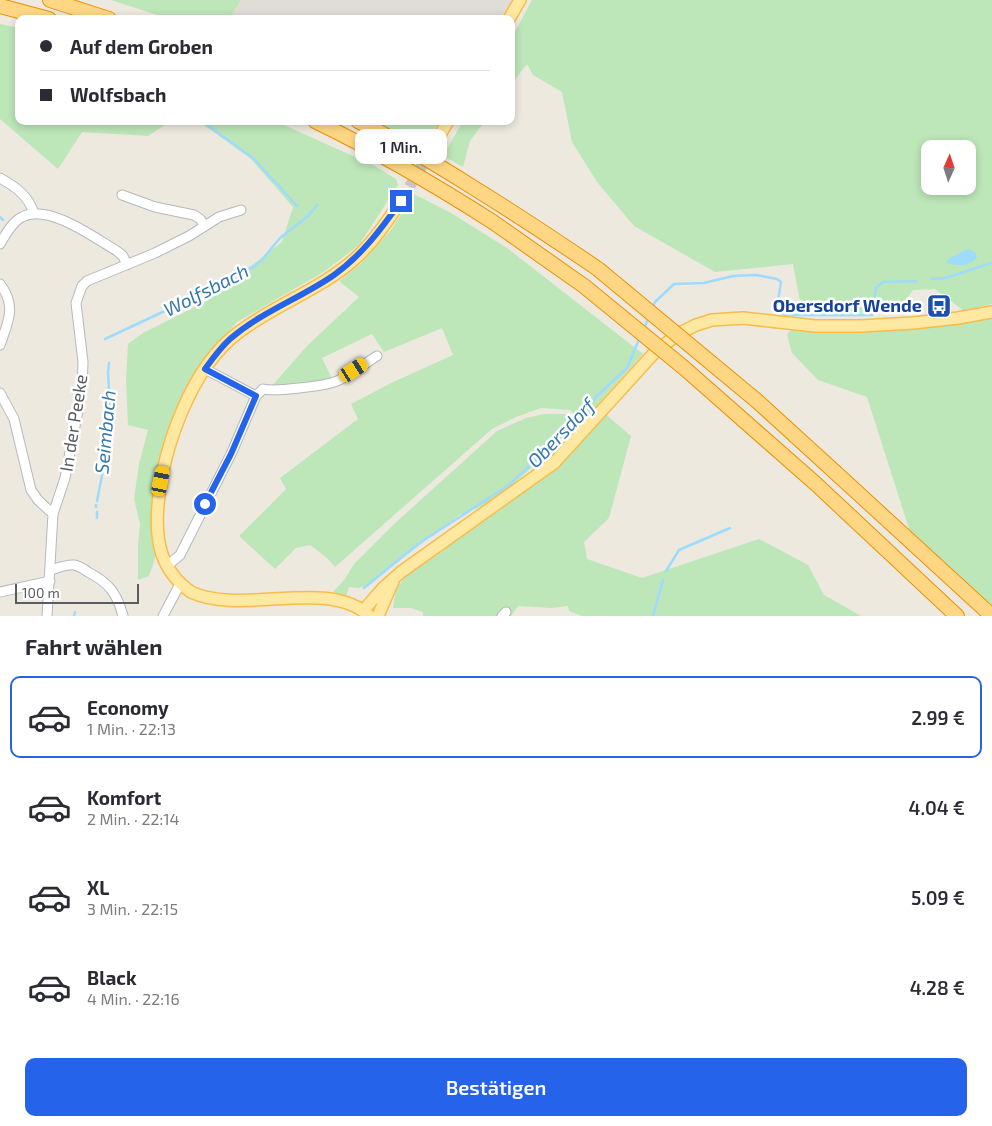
<!DOCTYPE html>
<html lang="de">
<head>
<meta charset="utf-8">
<style>
	body { margin:0; font-family:"Exo 2",sans-serif; background:#f7f7f7; color:#2b2b33; height:100vh; display:flex; flex-direction:column; font-size:19px; white-space:nowrap }
	* { box-sizing:border-box; margin:0 }
	p { font-size:16px; color:#7c7c81 }
	.icon { flex:none; width:28px; height:28px; fill:none; stroke:currentColor; stroke-width:2; stroke-linecap:round; stroke-linejoin:round }
	.map { position:relative; height:616px; overflow:hidden }
	.sheet { display:flex; flex-direction:column; background:#fff; flex:1 }
	.sheet>* { flex:none }
	.top-card { position:absolute; left:15px; top:15px; width:500px; height:110px; border-radius:10px; box-shadow:0 2px 8px #0003; display:grid; align-content:center; height:110px; padding:0 25px; background:#fff }
	.needle { width:32px; rotate:3deg }
	.buttons { position:absolute; left:921px; top:140px; display:grid; gap:10px }
	.buttons a { display:grid; place-items:center; width:55px; height:55px; border-radius:10px; background:#fff; box-shadow:0 2px 8px #0003; font-size:25px }
	.scale { position:absolute; left:15px; bottom:12px; width:124px; box-sizing:border-box; padding-left:5px; border:2px solid #585d62; border-top:0; font-size:14px; line-height:18px; white-space:nowrap; color:#585d62; -webkit-text-stroke:4px #fff; paint-order:stroke }
	.end { position:absolute; width:22px; height:22px; margin:-11px; border:6px solid #2563eb; background:#fff; box-shadow:0 0 0 2px #fff }
	.from { border-radius:50% }
	.bubble { position:absolute; height:35px; border-radius:10px; background:#fff; box-shadow:0 2px 8px #0003; font-size:16px; font-weight:600; line-height:35px; text-align:center }
	.car { position:absolute; width:15px; height:30px; margin:-15px -8px; border-radius:6px; box-shadow:0 0 4px 1px #0007; background:linear-gradient(#f5c518 24%,#345 0 40%,#f5c518 0 76%,#345 0 86%,#f5c518 0) }
	.top-card b { display:flex; align-items:center; gap:18px; height:48px; font-size:19px }
	.top-card b+b { border-top:1px solid #e1e1e2 }
	.top-card i { width:12px; height:12px; background:#2b2b33 }
	ul { padding:0; list-style:none }
	li { display:flex; align-items:center; gap:15px; height:82px; margin:0 10px 8px; padding:0 15px; border:2px solid transparent; border-radius:10px }
	li div { flex:1 }
	li b { display:block; font-size:19px }
	li em { font-style:normal; font-weight:600 }
	li.active { border-color:#2563eb }
	li>.icon { width:45px; height:45px; stroke-width:1.5 }
	h2 { padding:0 25px; font-size:22px; line-height:60px }
	.button { display:flex; gap:10px; margin-top:auto; padding:10px 25px }
	.button a { flex:1; height:58px; border-radius:10px; background:#2563eb; color:#fff; font-size:20px; font-weight:600; line-height:58px; text-align:center }
	.map>svg:first-child { display:block }
	.industrial { fill:#e0dcd7 }
	.green { fill:#bde6b9; fill-rule:evenodd }
	.water { fill:#9ddbff }
	.lines { fill:none; stroke-linecap:round; stroke-linejoin:round }
	.stream { stroke:#9ddbff; stroke-width:2.5 }
	.major-tunnel { stroke:#c8c6c0; stroke-width:11; stroke-dasharray:11 5.5; stroke-linecap:butt }
	.minor-casing { stroke:#b5b9bd; stroke-width:11 }
	.major-casing { stroke:#f9bc4b; stroke-width:14 }
	.highway-casing { stroke:#ec9100; stroke-width:16 }
	.minor { stroke:#fff; stroke-width:9 }
	.major { stroke:#ffe9a2; stroke-width:11 }
	.highway { stroke:#ffd784; stroke-width:14 }
	.highway-bridge-casing { stroke:#ec9100; stroke-width:16; stroke-linecap:butt }
	.highway-bridge { stroke:#ffd784; stroke-width:14 }
	.route { stroke:#2563eb; stroke-width:6 }
	.labels { text-anchor:middle; stroke-width:5; stroke-linejoin:round; paint-order:stroke }
	.transit-label { font-size:18px; font-weight:bold; fill:#164399; stroke:#fff; text-anchor:end }
	.street-label { font-size:18px; fill:#585d62; stroke:#fff }
	.water-label { font-size:19px; font-style:italic; fill:#3377ad; stroke:#fff }
</style>
</head>
<body>
<div class="map">
<svg width="992" height="616" viewBox="0 0 992 616">
	<rect width="100%" height="100%" fill="#ede9df"/>
	<path class="industrial" d="M241,0h271l-3,7 -11,12h-269z"/>
	<path class="green" d="M111,0h130l-12,19h-59z
		M532,0h460v304l-28,7 -29,-22 -22,1 -16,23 -95,-1 -9,-48 -78,8 -81,-46 -37,-44 -25,-40 -10,-50 -29,-17 -6,-11 -16,21v-46zM930,149h38v37h-38z
		M0,24l19,4v93h152l-23,15 -66,-4 -24,37 -58,-50z
		M198,121h77l100,45 21,13 2,6 -39,60 -34,26 -88,51 -39,44 -27,55 -11,37 -9,68 1,15 4,14 -7,21 -11,4v-35l2,-21 -6,-25 5,-35 9,-34 -20,-5 -2,-45 2,-36 15,-11 62,-31 77,-60 11,-35 -43,-49z
		M373,121h65l3,3 -25,17z
		M463,121h22l-15,20 -7,26 -20,-11z
		M414,194l37,19 56,35 136,106 -62,69 -11,-13 -29,-2 -25,9 -24,12 -157,138 -8,-9 -17,-13 -14,3 -21,21 -36,-33 47,-47 -6,-11 78,-59 -7,-15 40,-21 62,-28 -11,-27 -58,24 -12,-18 -50,24 10,21 -17,4 -44,4 36,-41 52,-49 -20,-16 22,-17 30,-34z
		M992,315v290l-80,-67 -45,-141 -49,-17 -26,-27 -5,-19 5,-5 114,1 43,-5z
		M604,413l27,23 -22,82 -25,24 3,17 55,19 117,-39 49,26 16,30 37,21h-279l-13,-5 -1,-5 -17,2 -33,-2 -7,10h-88v-4l-12,-4h-18l3,-19 9,-12 99,-72z
		M544,414h21l10,5 -6,12 -19,21 -59,51 -32,12 -93,71 -8,2 -9,-1 -3,9 -13,-4 12,-13 9,-15 39,-39 104,-94 29,-13z"/>
	<path class="water" d="M968,249l7,3 2,5c-7,10 -19,9 -30,6l1,-4z"/>
	<g class="lines">
		<path class="stream" d="M202,121l52,38 43,47
			M0,217l3,3
			M932,279l13,-1 47,-15
			M652,309l3,-7 19,-18 30,-1 29,-7 23,-1 21,4 4,3 -4,25 8,8h87l4,-27 7,-6 33,-1
			M644,329l5,-13
			M105,339l96,-45 18,-12 34,-15 8,-6 19,-23 28,-22 9,-11
			M97,501l7,-36 -2,-21 8,-33 -2,-38 1,-10
			M96,505v2
			M97,512v6
			M666,571l13,-21 51,-22
			M364,588l54,-44 91,-59 37,-35 18,-25 6,2 6,-4 6,-13 45,-42 13,-31
			M74,616l1,-4
			M653,616l10,-36"/>
		<path class="major-tunnel" d="M401,201l36,-61"/>
		<defs>
			<path id="minor" d="M0,178c16,9 29,18 34,36
				M122,195l33,12 39,8 6,4 5,7
				M0,244c5,-9 12,-22 22,-27 26,-14 73,21 95,34l6,5 4,9
				M0,284c17,22 8,38 0,61
				M205,369l51,27 7,-7c10,3 63,-3 74,-8 14,-6 27,-17 40,-25
				M0,393l14,26 17,71 7,10 15,14
				M167,566l13,-11 52,-103 24,-56
				M51,570c7,-2 16,-6 23,-5 5,1 10,4 14,7 21,11 29,21 35,44
				M0,592l50,-11
				M47,616l6,-102 12,-36 17,-88 1,-28 -7,-59 6,-17 5,-5 68,-28 34,-17 30,-19 22,-7
				M163,616l17,-32
				M502,616l4,-4"/>
			<path id="major" d="M509,19l11,-19
				M437,140l11,-19
				M363,611l20,-23 18,-16 153,-109 101,-111 23,-18 18,-9 16,-5 31,-2 72,8h46l52,-3 45,-5 34,-6
				M369,616c-40,-39 -128,0 -178,-24 -31,-22 -36,-52 -33,-87 5,-57 33,-138 81,-173 37,-28 83,-43 118,-75 17,-16 31,-37 44,-56
				M378,616l15,-35"/>
			<path id="highway" d="M50,0l59,19
				M0,6l49,13
				M315,121c62,30 120,64 178,101
				M358,121c40,20 78,43 116,67 42,26 83,53 124,81
				M683,367l133,117 141,132
				M836,473l156,143"/>
		</defs>
		<use href="#minor" class="minor-casing"/>
		<use href="#major" class="major-casing"/>
		<use href="#highway" class="highway-casing"/>
		<use href="#minor" class="minor"/>
		<use href="#major" class="major"/>
		<use href="#highway" class="highway"/>
		<defs>
			<path id="highway-bridge" d="M493,222l91,64 99,81
				M598,269l159,132 79,72"/>
		</defs>
		<use href="#highway-bridge" class="highway-bridge-casing"/>
		<use href="#highway-bridge" class="highway-bridge"/>
	</g>
	<g class="lines">
		<path class="route" d="M205,504l26,-50 25,-58 -51,-27c8,-11 15,-21 25,-30 31,-27 71,-41 104,-64 28,-20 48,-47 67,-74"/>
	</g>
	<defs>
		<symbol id="bus-square" viewBox="-11 -11 22 22"><rect x="-9" y="-9" width="18" height="18" rx="4" fill="#1a4fb4" stroke="#fff"/><path d="M-5-6H5V4H4V6H2V4H-2V6H-4V4H-5ZM-3.5-4V0h7V-4ZM-3.5 1.2v1.5H-2V1.2ZM2 1.2v1.5H3.5V1.2Z" fill="#fff"/></symbol>
	</defs>
	<g fill-rule="evenodd">
		<use href="#bus-square" x="925" y="292" width="28" height="28"/>
	</g>
	<g class="labels">
		<g class="transit-label">
			<text x="922" y="312">Obersdorf Wende</text>
		</g>
		<g class="street-label">
			<text transform="translate(74 423) rotate(-81)" y="6">In der Peeke</text>
		</g>
		<g class="water-label">
			<text transform="translate(206 290) rotate(-27)" y="7">Wolfsbach</text>
			<text transform="translate(105 432) rotate(-85)" y="7">Seimbach</text>
			<text transform="translate(561 433) rotate(-46)" y="7">Obersdorf</text>
		</g>
	</g>
</svg>
<div class="buttons">
<a><svg class="needle" viewBox="-14 -14 28 28"><path d="M0-13l5 13h-10z" fill="#e53935"/><path d="M0 13l5-13h-10z" fill="#7c7c81"/></svg></a>
</div>
<div class="scale">100 m</div>
<i class="end from" style="left:205px;top:504px"></i>
<i class="end" style="left:401px;top:201px"></i>
<div class="bubble" style="left:355px;top:129px;width:92px">1 Min.</div>
<i class="car" style="left:354px;top:370px;rotate:57deg"></i>
<i class="car" style="left:161px;top:481px;rotate:11deg"></i>
<div class="top-card">
<b><i class="from"></i>Auf dem Groben</b>
<b><i></i>Wolfsbach</b>
</div>
</div>
<section class="sheet">
<h2>Fahrt wählen</h2>
<ul>
<li class="active"><svg class="icon" aria-label="car" viewBox="0 0 24 24"><path d="M5 17H2v-5l4-1 3-4h7l3 4 3 1v5h-3M9 17h6M6 11h13"/><circle cx="7" cy="17" r="2"/><circle cx="17" cy="17" r="2"/></svg><div><b>Economy</b><p>1 Min. · 22:13</p></div><em>2.99 €</em></li>
<li><svg class="icon" aria-label="car" viewBox="0 0 24 24"><path d="M5 17H2v-5l4-1 3-4h7l3 4 3 1v5h-3M9 17h6M6 11h13"/><circle cx="7" cy="17" r="2"/><circle cx="17" cy="17" r="2"/></svg><div><b>Komfort</b><p>2 Min. · 22:14</p></div><em>4.04 €</em></li>
<li><svg class="icon" aria-label="car" viewBox="0 0 24 24"><path d="M5 17H2v-5l4-1 3-4h7l3 4 3 1v5h-3M9 17h6M6 11h13"/><circle cx="7" cy="17" r="2"/><circle cx="17" cy="17" r="2"/></svg><div><b>XL</b><p>3 Min. · 22:15</p></div><em>5.09 €</em></li>
<li><svg class="icon" aria-label="car" viewBox="0 0 24 24"><path d="M5 17H2v-5l4-1 3-4h7l3 4 3 1v5h-3M9 17h6M6 11h13"/><circle cx="7" cy="17" r="2"/><circle cx="17" cy="17" r="2"/></svg><div><b>Black</b><p>4 Min. · 22:16</p></div><em>4.28 €</em></li>
</ul>
<div class="button"><a>Bestätigen</a></div>
</section>
</body>
</html>
